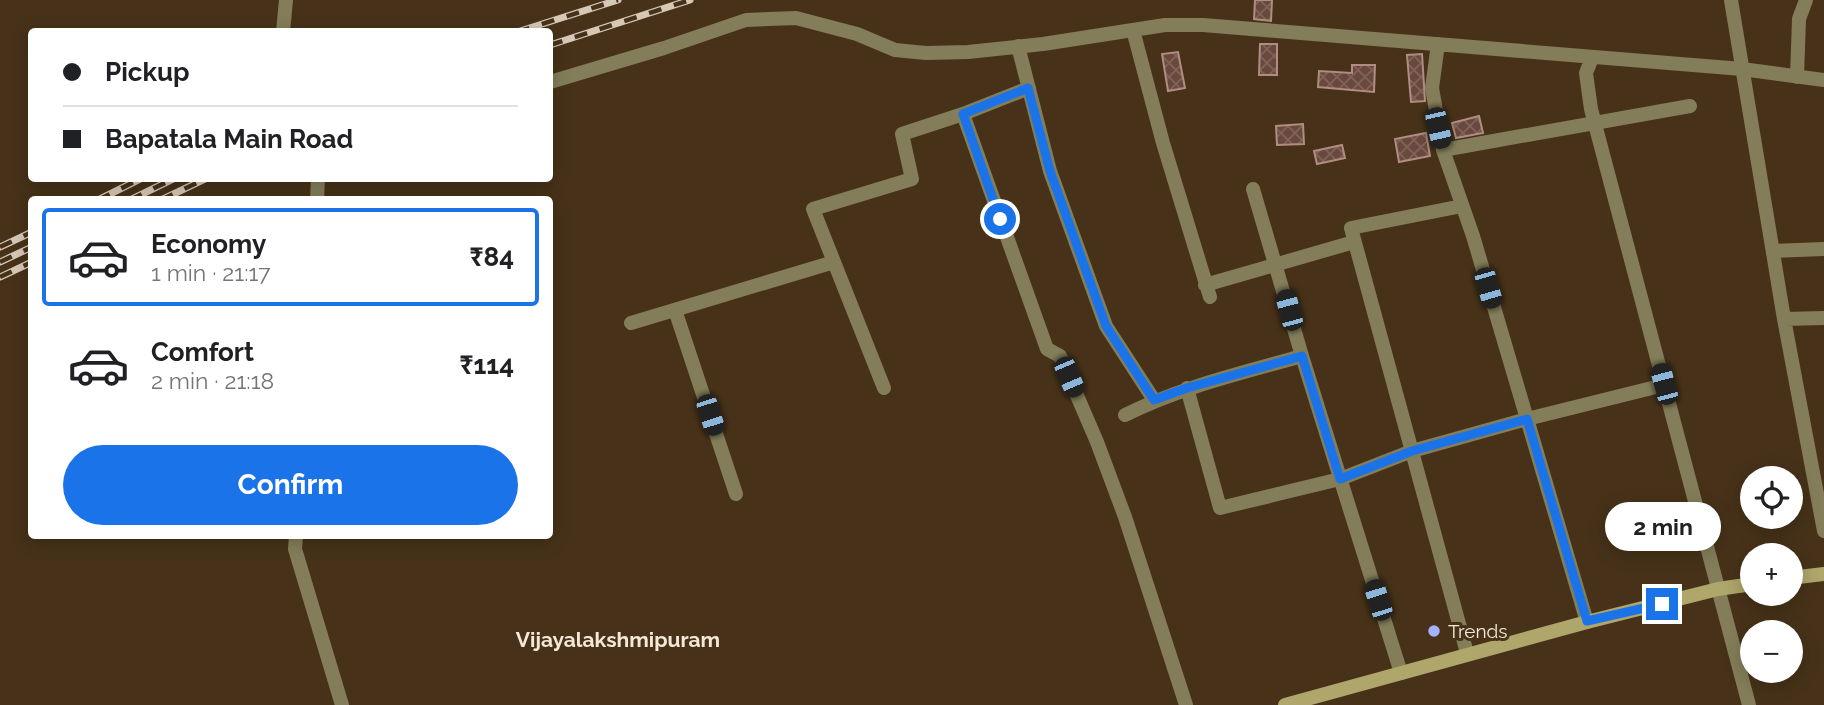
<!DOCTYPE html>
<html lang="en">
<head>
<meta charset="utf-8">
<style>
	body { margin:0; font-family:Raleway,sans-serif; background:#f2f2f2; color:#202124; height:100vh; display:flex; flex-direction:column; font-size:26px; white-space:nowrap }
	* { box-sizing:border-box; margin:0 }
	p { font-size:23px; color:#757577 }
	.icon { flex:none; width:38px; height:38px; fill:none; stroke:currentColor; stroke-width:2; stroke-linecap:round; stroke-linejoin:round }
	.map { position:relative; flex:1; overflow:hidden }
	.side { position:absolute; left:28px; top:196px; width:525px; height:343px; display:flex; flex-direction:column; background:#fff; border-radius:7px; box-shadow:0 4px 18px #0003 }
	.side>* { flex:none }
	.hud { position:absolute; left:28px; top:28px; width:525px; height:154px; border-radius:7px; box-shadow:0 4px 18px #0003; display:grid; align-content:center; height:154px; padding:0 35px; background:#fff }
	.buttons { position:absolute; left:1740px; top:466px; display:grid; gap:14px }
	.buttons a { display:grid; place-items:center; width:63px; height:63px; border-radius:50%; background:#fff; box-shadow:0 4px 18px #0003; font-size:35px }
	.end { position:absolute; width:32px; height:32px; margin:-16px; border:9px solid #1a73e8; background:#fff; box-shadow:0 0 0 4px #fff }
	.from { border-radius:50% }
	.bubble { position:absolute; height:49px; border-radius:24px; background:#fff; box-shadow:0 4px 18px #0003; font-size:23px; font-weight:700; line-height:49px; text-align:center }
	.car { position:absolute; width:21px; height:42px; margin:-21px -10px; border-radius:9px; box-shadow:0 0 5px 2px #0007; background:linear-gradient(#222 24%,#8ab4d8 0 40%,#222 0 76%,#8ab4d8 0 86%,#222 0) }
	.hud b { display:flex; align-items:center; gap:24px; height:66px; font-size:26px }
	.hud b+b { border-top:2px solid #e0e0e0 }
	.hud i { width:18px; height:18px; background:#202124 }
	ul { padding:12px 0 0; list-style:none }
	li { display:flex; align-items:center; gap:21px; height:98px; margin:0 14px 10px; padding:0 21px; border:4px solid transparent; border-radius:7px }
	li div { flex:1 }
	li b { display:block; font-size:26px }
	li em { font-style:normal; font-weight:700 }
	li.current { border-color:#1a73e8 }
	li>.icon { width:63px; height:63px; stroke-width:1.5 }
	.button { display:flex; gap:14px; margin-top:auto; padding:14px 35px }
	.button a { flex:1; height:80px; border-radius:42px; background:#1a73e8; color:#fff; font-size:28px; font-weight:700; line-height:80px; text-align:center }
	.map>svg:first-child { display:block }
	.building { fill:url(#building-cross-hatch); stroke:#b18c80; stroke-width:2 }
	.lines { fill:none; stroke-linecap:round; stroke-linejoin:round }
	.minor { stroke:#837e59; stroke-width:14 }
	.secondary { stroke:#aea66a; stroke-width:14 }
	.rail-casing { stroke:#d6c8b7; stroke-width:7 }
	.rail { stroke:#473219; stroke-width:4.5; stroke-dasharray:13; stroke-linecap:butt }
	.route { stroke:#1a73e8; stroke-width:9 }
	.poi-dot { fill:#a3b2fd; stroke:#473219; stroke-width:2.5 }
	.labels { text-anchor:middle; stroke-width:6; stroke-linejoin:round; paint-order:stroke }
	.poi-label { font-size:19px; fill:#f5e8d9; stroke:#473219; text-anchor:start }
	.neighbourhood-label { font-size:21px; font-weight:bold; fill:#f5e8d9; stroke:#473219 }
</style>
</head>
<body>
<div class="map">
<svg width="1824" height="705" viewBox="0 0 1824 705">
	<defs>
		<pattern id="building-cross-hatch" width="8" height="8" patternUnits="userSpaceOnUse" patternTransform="scale(1.75)"><rect width="8" height="8" fill="#69493e"/><path d="M0 0l8 8M0 8l8-8" fill="none" stroke="#7f6359"/></pattern>
	</defs>
	<rect width="100%" height="100%" fill="#473219"/>
	<path class="building" d="M1255,0h17l-1,21 -17,-2z
		M1260,44h17v31h-18z
		M1178,52l7,36 -17,3 -6,-37z
		M1422,54l3,47 -14,1 -4,-47z
		M1352,65h23l-1,27 -56,-5 1,-16 33,2z
		M1479,116l4,17 -27,5 -4,-15z
		M1303,124l1,20 -27,1 -1,-19z
		M1426,133l4,23 -31,6 -4,-23z
		M1342,145l3,13 -28,6 -3,-13z"/>
	<g class="lines">
		<path class="minor" d="M1731,0l53,319 40,212
			M1133,30l30,113 47,154
			M283,32l3,-32
			M1438,44l-6,44 11,62 30,86 114,386
			M1018,46l32,125 56,155 48,74
			M1592,58l-6,15 5,36 158,596
			M1797,77l2,-58 7,-19
			M550,82l114,-34 82,-28 50,-2 61,16 38,16 31,3 42,-1 75,-8 122,-19h38l539,44 82,11
			M963,114l84,235 13,7 37,86 28,75 61,188
			M1443,150l247,-44
			M1253,189l49,167 99,317
			M317,200l1,-22
			M1462,206l-111,22 116,425
			M1773,251l51,-2
			M1205,285l149,-43
			M675,310l61,184
			M1784,319l40,-1
			M631,323l203,-61
			M884,388l-71,-179 99,-30 -10,-45 61,-20 66,-26
			M1187,388l33,120 120,-29 72,-28 115,-32 137,-34
			M1125,415c56,-28 117,-42 177,-59
			M296,536l-1,13 47,156"/>
		<path class="secondary" d="M1790,578l34,-4
			M1285,705l302,-83 131,-33 34,-5"/>
		<defs>
			<path id="rail" d="M517,32l101,-32
				M550,45l140,-45
				M98,200l44,-22
				M130,200l45,-22
				M161,200l46,-22
				M0,247l32,-15
				M0,262l32,-15
				M0,277l32,-15"/>
		</defs>
		<use href="#rail" class="rail-casing"/>
		<use href="#rail" class="rail"/>
	</g>
	<g class="lines">
		<path class="route" d="M1000,219l-37,-105 65,-26 22,83 56,155 48,74 33,-12 115,-32 38,123 72,-28 115,-32 60,202 75,-17"/>
	</g>
	<circle class="poi-dot" cx="1434" cy="631" r="7"/>
	<g class="labels">
		<g class="poi-label">
			<text x="1448" y="638">Trends</text>
		</g>
		<g class="neighbourhood-label">
			<text x="618" y="647">Vijayalakshmipuram</text>
		</g>
	</g>
</svg>
<div class="buttons">
<a><svg class="icon" aria-label="locate" viewBox="0 0 24 24"><circle cx="12" cy="12" r="6"/><path d="M12 2v4M12 18v4M2 12h4M18 12h4"/></svg></a>
<a>+</a>
<a>−</a>
</div>
<i class="end from" style="left:1000px;top:219px"></i>
<i class="end" style="left:1662px;top:604px"></i>
<div class="bubble" style="left:1605px;top:502px;width:116px">2 min</div>
<i class="car" style="left:1438px;top:128px;rotate:167deg"></i>
<i class="car" style="left:1488px;top:288px;rotate:164deg"></i>
<i class="car" style="left:1289px;top:310px;rotate:345deg"></i>
<i class="car" style="left:1069px;top:377px;rotate:157deg"></i>
<i class="car" style="left:1664px;top:384px;rotate:345deg"></i>
<i class="car" style="left:710px;top:415px;rotate:162deg"></i>
<i class="car" style="left:1378px;top:600px;rotate:342deg"></i>
<div class="hud">
<b><i class="from"></i>Pickup</b>
<b><i></i>Bapatala Main Road</b>
</div>
<section class="side">
<ul>
<li class="current"><svg class="icon" aria-label="car" viewBox="0 0 24 24"><path d="M5 17H2v-5l4-1 3-4h7l3 4 3 1v5h-3M9 17h6M6 11h13"/><circle cx="7" cy="17" r="2"/><circle cx="17" cy="17" r="2"/></svg><div><b>Economy</b><p>1 min · 21:17</p></div><em>₹84</em></li>
<li><svg class="icon" aria-label="car" viewBox="0 0 24 24"><path d="M5 17H2v-5l4-1 3-4h7l3 4 3 1v5h-3M9 17h6M6 11h13"/><circle cx="7" cy="17" r="2"/><circle cx="17" cy="17" r="2"/></svg><div><b>Comfort</b><p>2 min · 21:18</p></div><em>₹114</em></li>
</ul>
<div class="button"><a>Confirm</a></div>
</section>
</div>
</body>
</html>
